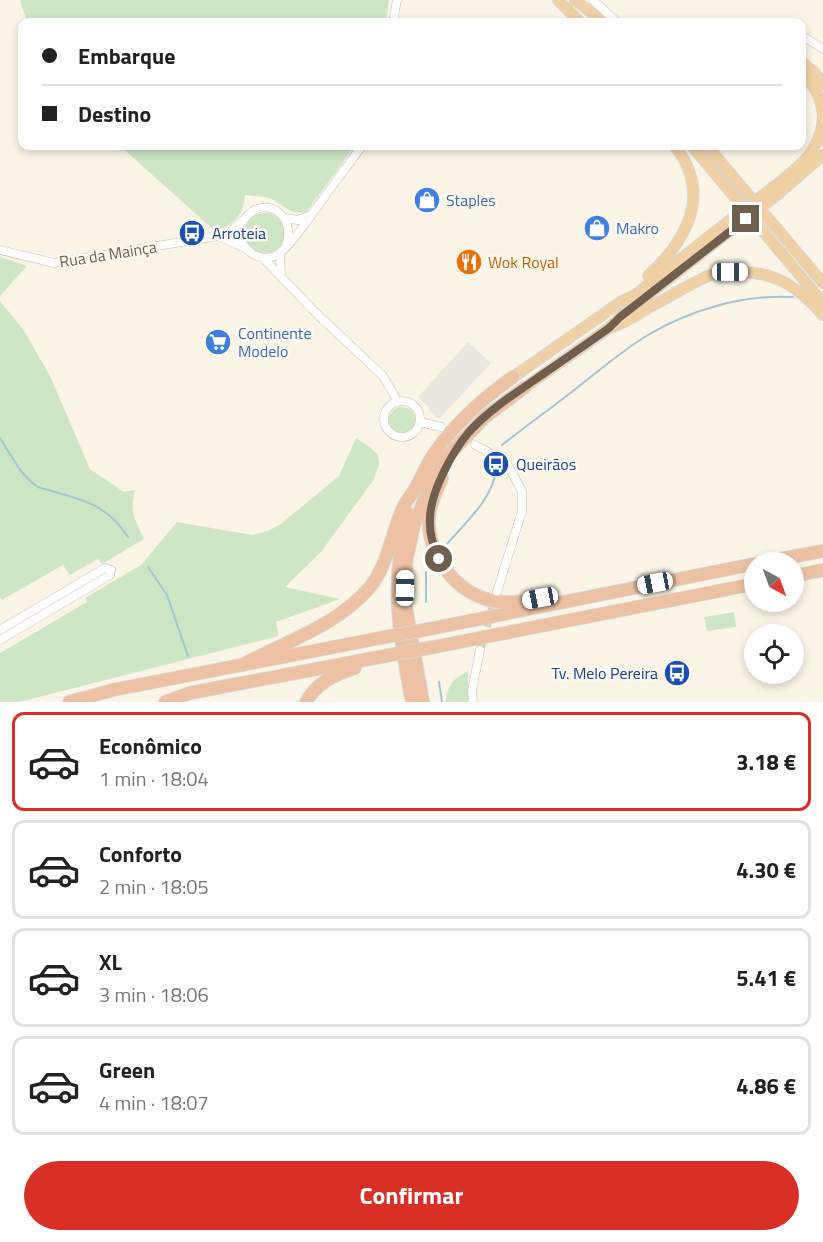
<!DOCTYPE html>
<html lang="pt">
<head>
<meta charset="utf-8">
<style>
	body { margin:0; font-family:"Titillium Web",sans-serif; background:#f6f6f6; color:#222; height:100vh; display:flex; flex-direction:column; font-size:22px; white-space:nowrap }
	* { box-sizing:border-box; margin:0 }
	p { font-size:20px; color:#767676 }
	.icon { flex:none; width:33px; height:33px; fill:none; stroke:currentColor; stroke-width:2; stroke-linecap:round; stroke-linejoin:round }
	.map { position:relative; height:702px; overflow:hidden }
	.side { display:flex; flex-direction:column; background:#fff; flex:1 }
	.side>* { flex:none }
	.top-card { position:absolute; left:18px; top:18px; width:788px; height:132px; border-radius:12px; box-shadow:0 3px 9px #0003; display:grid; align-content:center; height:132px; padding:0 24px; background:#fff }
	.needle { width:39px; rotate:139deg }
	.buttons { position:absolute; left:744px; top:552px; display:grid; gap:12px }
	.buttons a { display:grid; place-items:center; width:60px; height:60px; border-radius:50%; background:#fff; box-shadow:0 3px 9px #0003; font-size:30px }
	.end { position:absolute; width:27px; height:27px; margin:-14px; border:8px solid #705f4e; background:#fff; box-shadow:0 0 0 3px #fff }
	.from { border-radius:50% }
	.car { position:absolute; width:18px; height:36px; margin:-18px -9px; border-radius:8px; box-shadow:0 0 4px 2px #0007; background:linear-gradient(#fff 24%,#345 0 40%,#fff 0 76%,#345 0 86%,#fff 0) }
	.top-card b { display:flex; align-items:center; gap:21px; height:57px; font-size:22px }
	.top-card b+b { border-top:2px solid #e0e0e0 }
	.top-card i { width:15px; height:15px; background:#222 }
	ul { padding:10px 0 0; list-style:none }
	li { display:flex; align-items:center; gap:18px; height:99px; margin:0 12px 9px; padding:0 12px; border:3px solid #e0e0e0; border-radius:12px }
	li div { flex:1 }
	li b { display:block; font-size:22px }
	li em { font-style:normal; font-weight:700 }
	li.on { border-color:#d93025 }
	li>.icon { width:54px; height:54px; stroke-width:1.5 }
	.button { display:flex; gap:12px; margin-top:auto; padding:12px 24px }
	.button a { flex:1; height:69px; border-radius:36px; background:#d93025; color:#fff; font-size:24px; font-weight:700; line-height:69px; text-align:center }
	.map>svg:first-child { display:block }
	.industrial { fill:#eae6e0 }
	.green { fill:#cfe6c6 }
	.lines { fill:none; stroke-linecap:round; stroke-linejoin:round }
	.stream { stroke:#a4c5d2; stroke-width:2 }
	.tertiary-tunnel { stroke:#d8d0c0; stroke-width:8; stroke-dasharray:8 4; stroke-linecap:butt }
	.tertiary-casing { stroke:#c8bcac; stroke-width:9 }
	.trunk-casing { stroke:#dad5d1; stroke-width:12 }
	.motorway-casing { stroke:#dad5d1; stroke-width:14 }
	.tertiary { stroke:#fff; stroke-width:8 }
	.trunk { stroke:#f0d0a5; stroke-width:10 }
	.motorway { stroke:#edc1a4; stroke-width:12 }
	.trunk-bridge-casing { stroke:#dad5d1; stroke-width:12; stroke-linecap:butt }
	.motorway-bridge-casing { stroke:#dad5d1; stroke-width:14; stroke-linecap:butt }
	.trunk-bridge { stroke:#f0d0a5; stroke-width:10 }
	.motorway-bridge { stroke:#edc1a4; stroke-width:12 }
	.route { stroke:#705f4e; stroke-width:8 }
	.labels { text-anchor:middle; stroke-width:5; stroke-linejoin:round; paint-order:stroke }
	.shop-label { font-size:16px; fill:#366cbe; stroke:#fdf9ec; text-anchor:start }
	.transit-label { font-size:16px; fill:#164399; stroke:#fdf9ec; text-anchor:start }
	.street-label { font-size:16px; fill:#705f4e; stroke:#fdf9ec }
	.food-label { font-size:16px; fill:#c56008; stroke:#fdf9ec; text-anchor:start }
</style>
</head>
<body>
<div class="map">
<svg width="823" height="702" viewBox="0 0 823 702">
	<rect width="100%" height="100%" fill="#faf5e6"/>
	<path class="industrial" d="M468,342l23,21 -52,56 -10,-8v-4l-11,-10z"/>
	<path class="green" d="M20,0h369l-3,22h-359z
		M120,146h235l-48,65c-16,6 -22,-6 -36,-12 -8,-3 -18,-3 -26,-4 -1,19 -11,31 -30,36z
		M245 233a20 20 0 1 1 40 0a20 20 0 1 1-40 0Z
		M0,257l27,9 -27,30z
		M0,301l23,28 27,47 40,93 34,23 11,-2c-5,23 -1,28 9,49l-42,25 -4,-5 -28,16 -7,-10 -61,35 -2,-3z
		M389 420a13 13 0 1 1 26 0a13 13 0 1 1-26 0Z
		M356,438l15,10 7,7 1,9 -5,15 -53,73 -36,35 55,12 -64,23 3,14 -260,66h-19v-49l87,-51 -2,-4 56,-33 36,-43 75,13 16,-4 13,-7 58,-48z
		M734,612l2,15 -29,4 -3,-14z
		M468,671v31h-22c0,-16 8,-24 22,-31z"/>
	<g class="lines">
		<path class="stream" d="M0,438c11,17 20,37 38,49 38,12 66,13 90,50
			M502,445c25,-20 51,-38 76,-58 23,-18 45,-37 70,-52 42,-25 96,-41 145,-38
			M442,550c20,-25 50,-48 55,-82
			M148,567l19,28 21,61
			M426,602v-30
			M439,682l3,20"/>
		<path class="tertiary-tunnel" d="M480,650l15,-51"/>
		<defs>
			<path id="tertiary" d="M593,0l24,22
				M393,22l4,-22
				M801,35l22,14
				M285,218l13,2 13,-5
				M218,236l27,12
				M286,246c11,-30 -20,-52 -40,-29 -19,22 12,54 35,35 13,-11 22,-26 32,-39 16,-23 33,-45 49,-67
				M0,250l54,13 164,-27 12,-4 12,-11
				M280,253l1,23
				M263,258l54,56 66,62 15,26
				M384 419a18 18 0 1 1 36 0a18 18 0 1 1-36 0Z
				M420,422l21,5
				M475,445l24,13 8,6 15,27v20l-25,81
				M0,630l105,-62 6,2 -1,5 -110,65
				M473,702l-1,-11 8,-41"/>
			<path id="trunk" d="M558,0l22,22
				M575,0l28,22
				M801,62l13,10 9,12
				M801,73c14,12 21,26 22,44
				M692,146l131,157
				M707,146l116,137
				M771,189c26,-21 50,-36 52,-72
				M777,195l46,-40
				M648,276c40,-37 64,-82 27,-130
				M609,328c16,-4 27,-13 41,-21 19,-10 38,-22 58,-31 9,-4 22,-4 32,-4 37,0 59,16 83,43
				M513,377l109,-76 13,-6 90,-71
				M524,388l85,-60 11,-11 110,-86"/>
			<path id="motorway" d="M442,478c-5,12 -12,26 -13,39 -2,36 23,71 57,82 15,5 35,3 50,0
				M409,514c-20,65 -10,123 3,188
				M765,562l58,-11
				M794,576l29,-6
				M429,629l325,-65
				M434,647l320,-63
				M242,665c43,-23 95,-39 128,-78 17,-21 21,-50 31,-75 3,-9 10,-16 14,-23 7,-12 12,-26 20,-37 22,-30 48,-54 78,-75
				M69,702l44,-12 267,-52
				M165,702l25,-9 195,-37
				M306,702c10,-19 29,-28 49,-34
				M423,702l-17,-95v-45l8,-37 16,-40 15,-26 40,-42 39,-29"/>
		</defs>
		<use href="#tertiary" class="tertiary-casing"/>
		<use href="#trunk" class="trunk-casing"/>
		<use href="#motorway" class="motorway-casing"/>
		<use href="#tertiary" class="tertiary"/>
		<use href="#trunk" class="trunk"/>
		<use href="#motorway" class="motorway"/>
		<defs>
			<path id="trunk-bridge" d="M725,224l46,-35
				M730,231l47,-36"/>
			<path id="motorway-bridge" d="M380,638l49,-9
				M385,656l49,-9"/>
		</defs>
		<use href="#trunk-bridge" class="trunk-bridge-casing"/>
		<use href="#motorway-bridge" class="motorway-bridge-casing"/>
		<use href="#trunk-bridge" class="trunk-bridge"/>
		<use href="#motorway-bridge" class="motorway-bridge"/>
	</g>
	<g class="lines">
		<path class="route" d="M439,559c-6,-13 -10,-26 -9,-40 0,-26 22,-67 39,-87 18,-20 42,-36 64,-51 26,-18 51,-35 76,-53l11,-11 126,-98"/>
	</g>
	<defs>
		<symbol id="shop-disc" viewBox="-11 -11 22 22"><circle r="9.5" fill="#3f7fe0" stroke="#fdf9ec"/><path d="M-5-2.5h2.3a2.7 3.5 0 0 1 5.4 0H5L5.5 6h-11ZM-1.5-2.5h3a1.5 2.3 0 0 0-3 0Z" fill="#fff"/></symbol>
		<symbol id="bus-disc" viewBox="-11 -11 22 22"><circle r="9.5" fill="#1a4fb4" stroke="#fdf9ec"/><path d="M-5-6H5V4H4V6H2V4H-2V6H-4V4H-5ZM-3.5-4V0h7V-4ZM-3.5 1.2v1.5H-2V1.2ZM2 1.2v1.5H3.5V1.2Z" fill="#fff"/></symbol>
		<symbol id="restaurant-disc" viewBox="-11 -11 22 22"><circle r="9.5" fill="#e8710a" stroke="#fdf9ec"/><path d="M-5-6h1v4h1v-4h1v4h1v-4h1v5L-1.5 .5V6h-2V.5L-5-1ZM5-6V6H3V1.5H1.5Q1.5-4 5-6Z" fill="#fff"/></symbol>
		<symbol id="supermarket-disc" viewBox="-11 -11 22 22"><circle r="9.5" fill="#3f7fe0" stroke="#fdf9ec"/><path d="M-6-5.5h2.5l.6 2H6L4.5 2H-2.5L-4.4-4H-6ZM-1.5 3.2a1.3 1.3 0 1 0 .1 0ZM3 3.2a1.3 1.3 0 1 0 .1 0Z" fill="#fff"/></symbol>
	</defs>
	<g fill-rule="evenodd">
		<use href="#shop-disc" x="412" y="185" width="30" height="30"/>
		<use href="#shop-disc" x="582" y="213" width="30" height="30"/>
		<use href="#bus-disc" x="177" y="218" width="30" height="30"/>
		<use href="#restaurant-disc" x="454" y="247" width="30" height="30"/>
		<use href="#supermarket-disc" x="203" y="327" width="30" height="30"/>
		<use href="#bus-disc" x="481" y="449" width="30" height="30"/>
		<use href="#bus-disc" x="662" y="658" width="30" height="30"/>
	</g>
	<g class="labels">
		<g class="shop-label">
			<text x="446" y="206">Staples</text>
			<text x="616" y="234">Makro</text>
			<text x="238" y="339">Continente<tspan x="238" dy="18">Modelo</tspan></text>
		</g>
		<g class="transit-label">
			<text x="212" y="239">Arroteia</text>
			<text x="516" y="470">Queirãos</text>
			<text x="658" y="679" text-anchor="end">Tv. Melo Pereira</text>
		</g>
		<g class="street-label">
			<text transform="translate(108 254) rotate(-9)" y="6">Rua da Mainça</text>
		</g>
		<g class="food-label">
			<text x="488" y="268">Wok Royal</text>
		</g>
	</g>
</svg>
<div class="buttons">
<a><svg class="needle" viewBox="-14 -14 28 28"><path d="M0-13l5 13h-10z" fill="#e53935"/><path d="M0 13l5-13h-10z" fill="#767676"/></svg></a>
<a><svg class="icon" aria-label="locate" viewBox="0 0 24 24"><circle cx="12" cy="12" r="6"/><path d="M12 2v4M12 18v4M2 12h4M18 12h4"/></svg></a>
</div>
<i class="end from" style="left:439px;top:559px"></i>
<i class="end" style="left:746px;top:219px"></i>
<i class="car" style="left:730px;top:272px;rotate:90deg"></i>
<i class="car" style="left:655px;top:583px;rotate:259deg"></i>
<i class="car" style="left:405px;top:588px;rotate:1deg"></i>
<i class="car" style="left:540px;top:598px;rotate:259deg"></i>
<div class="top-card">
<b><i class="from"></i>Embarque</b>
<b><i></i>Destino</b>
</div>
</div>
<section class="side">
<ul>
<li class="on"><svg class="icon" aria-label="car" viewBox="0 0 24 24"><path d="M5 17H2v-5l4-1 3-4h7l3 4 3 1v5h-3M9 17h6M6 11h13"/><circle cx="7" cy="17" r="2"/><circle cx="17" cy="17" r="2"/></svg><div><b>Econômico</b><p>1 min · 18:04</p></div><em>3.18 €</em></li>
<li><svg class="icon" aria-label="car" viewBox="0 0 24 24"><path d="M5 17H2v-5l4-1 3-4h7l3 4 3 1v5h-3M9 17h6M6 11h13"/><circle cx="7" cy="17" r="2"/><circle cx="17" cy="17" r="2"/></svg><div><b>Conforto</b><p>2 min · 18:05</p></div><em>4.30 €</em></li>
<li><svg class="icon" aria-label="car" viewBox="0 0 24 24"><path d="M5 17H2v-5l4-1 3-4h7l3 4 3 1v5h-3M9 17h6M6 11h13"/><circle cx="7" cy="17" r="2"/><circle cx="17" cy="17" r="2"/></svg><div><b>XL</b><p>3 min · 18:06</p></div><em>5.41 €</em></li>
<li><svg class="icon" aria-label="car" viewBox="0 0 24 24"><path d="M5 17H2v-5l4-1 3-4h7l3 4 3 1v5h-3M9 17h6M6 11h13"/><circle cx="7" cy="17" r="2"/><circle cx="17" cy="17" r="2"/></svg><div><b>Green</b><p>4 min · 18:07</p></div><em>4.86 €</em></li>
</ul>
<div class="button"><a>Confirmar</a></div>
</section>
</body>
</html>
